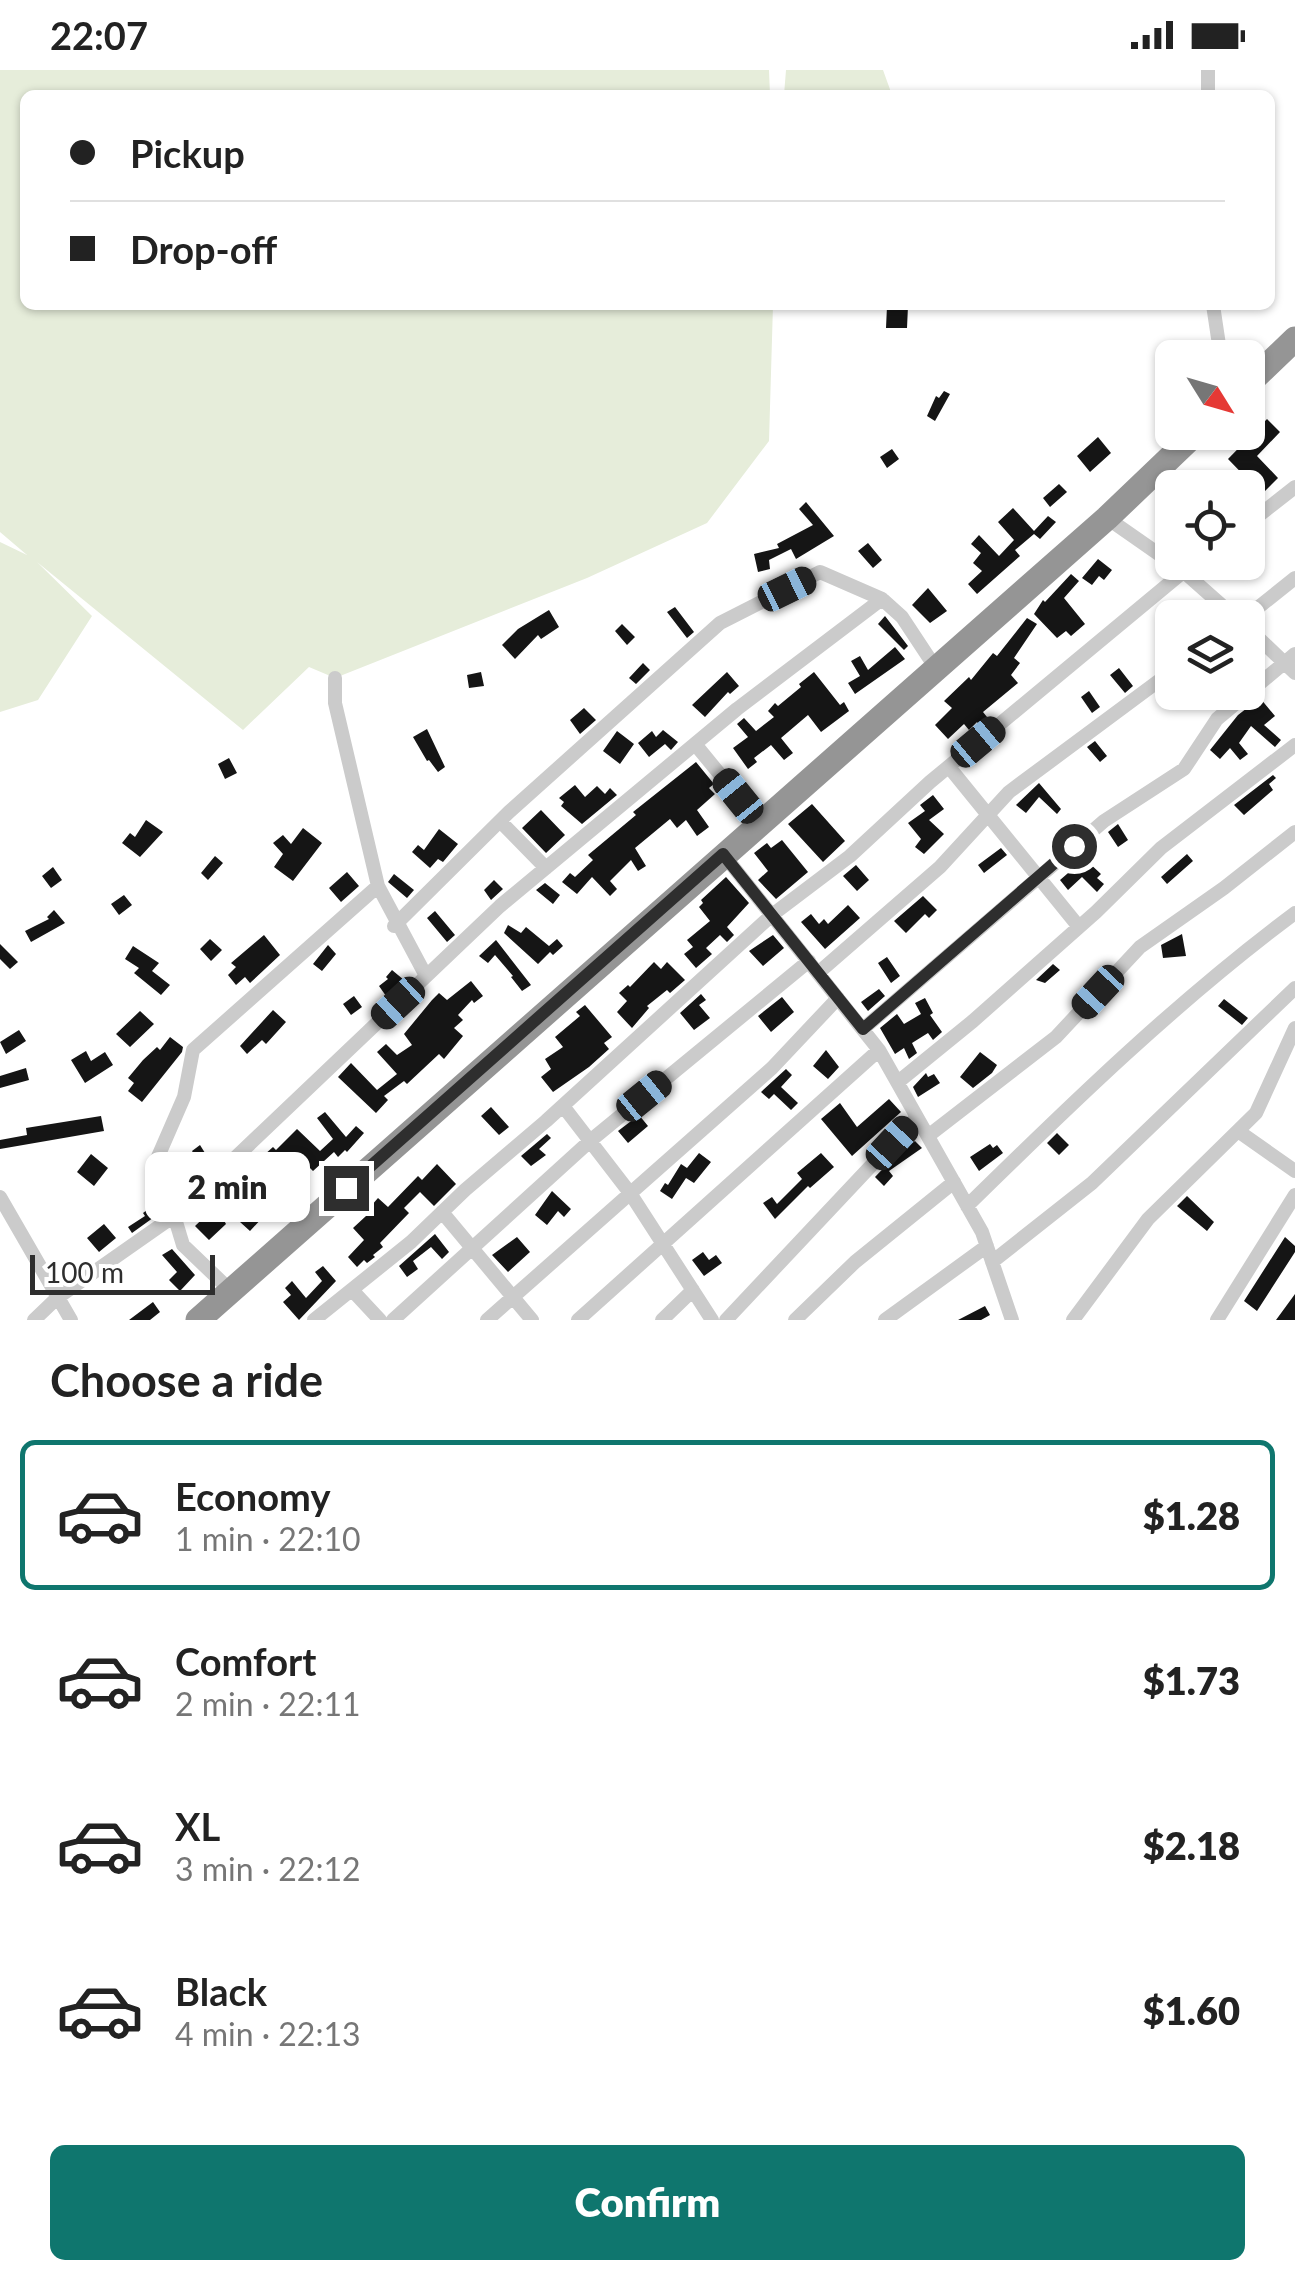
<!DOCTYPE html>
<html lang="en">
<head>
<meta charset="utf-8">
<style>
	body { margin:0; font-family:Lato,sans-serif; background:#f6f6f6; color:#222; height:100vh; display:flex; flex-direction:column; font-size:38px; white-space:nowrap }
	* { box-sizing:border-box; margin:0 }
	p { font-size:32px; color:#767676 }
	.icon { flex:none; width:55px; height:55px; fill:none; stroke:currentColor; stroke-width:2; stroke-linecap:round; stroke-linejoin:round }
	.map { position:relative; height:1250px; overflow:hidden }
	.sheet { display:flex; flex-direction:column; background:#fff; flex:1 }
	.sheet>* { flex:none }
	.hud { position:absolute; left:20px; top:20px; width:1255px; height:220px; border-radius:15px; box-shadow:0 2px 8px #0004; display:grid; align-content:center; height:220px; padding:0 50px; background:#fff }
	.needle { width:65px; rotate:127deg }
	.fabs { position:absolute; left:1155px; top:270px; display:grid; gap:20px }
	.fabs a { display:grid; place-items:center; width:110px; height:110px; border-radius:15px; background:#fff; box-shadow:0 2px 8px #0004; font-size:50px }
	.scale { position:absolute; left:30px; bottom:25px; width:185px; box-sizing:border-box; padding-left:10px; border:5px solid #2e2e2e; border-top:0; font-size:28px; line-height:35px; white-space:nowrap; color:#2e2e2e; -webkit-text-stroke:8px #fff; paint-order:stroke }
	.end { position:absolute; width:45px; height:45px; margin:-22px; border:12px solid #2e2e2e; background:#fff; box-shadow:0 0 0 5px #fff }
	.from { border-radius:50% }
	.bubble { position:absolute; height:70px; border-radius:15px; background:#fff; box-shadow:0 2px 8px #0004; font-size:32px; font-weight:800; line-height:70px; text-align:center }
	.car { position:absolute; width:30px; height:60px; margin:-30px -15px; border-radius:12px; box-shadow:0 0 8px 2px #0007; background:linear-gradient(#222 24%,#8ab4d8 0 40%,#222 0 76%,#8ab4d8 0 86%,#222 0) }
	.hud b { display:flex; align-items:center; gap:35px; height:95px; font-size:38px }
	.hud b+b { border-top:2px solid #e0e0e0 }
	.hud i { width:25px; height:25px; background:#222 }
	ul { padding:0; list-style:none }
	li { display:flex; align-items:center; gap:30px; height:150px; margin:0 20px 15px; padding:0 30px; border:5px solid transparent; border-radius:15px }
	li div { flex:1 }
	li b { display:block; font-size:38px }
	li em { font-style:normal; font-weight:800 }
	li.selected { border-color:#0f766e }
	li>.icon { width:90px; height:90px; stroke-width:1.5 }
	h2 { padding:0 50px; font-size:45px; line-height:120px }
	.action { display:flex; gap:20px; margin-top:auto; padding:20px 50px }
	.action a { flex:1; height:115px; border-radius:15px; background:#0f766e; color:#fff; font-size:40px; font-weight:800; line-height:115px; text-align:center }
	.status { display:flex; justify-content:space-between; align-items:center; height:70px; padding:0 50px; background:#fff; direction:ltr }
	.status svg { height:28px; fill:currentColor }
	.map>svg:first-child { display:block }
	.green { fill:#e6edda }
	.building { fill:#151515 }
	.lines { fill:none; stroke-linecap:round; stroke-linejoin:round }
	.street { stroke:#cbcbcb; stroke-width:14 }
	.highway { stroke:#959595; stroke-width:25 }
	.route { stroke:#2e2e2e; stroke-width:12 }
</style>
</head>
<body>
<div class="status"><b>22:07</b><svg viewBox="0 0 49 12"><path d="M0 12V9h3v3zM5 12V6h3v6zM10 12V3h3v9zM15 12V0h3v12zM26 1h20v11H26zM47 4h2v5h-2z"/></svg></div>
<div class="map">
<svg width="1295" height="1250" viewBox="0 0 1295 1250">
	<rect width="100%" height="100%" fill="#fff"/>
	<path class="green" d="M0,0h769l1,25h-745v210h748l-4,136 -62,82 -120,55 -252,100 -26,-11 -66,63 -206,-168 55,54 -54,84 -38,12v-170l27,13 -27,-23z
		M786,0h97l9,25h-108z"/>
	<path class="building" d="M887,236h21l-1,22h-21z
		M944,321l6,3 -15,27 -8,-5 9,-20 3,2z
		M1267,349l13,13 -23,24 21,22 -16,16 -34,-35z
		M1098,367l13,16 -21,19 -13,-16z
		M892,379l7,10 -12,9 -7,-11z
		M1059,414l8,8 -17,15 -7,-9z
		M806,432l28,34 -38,23 -5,-10 -22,11 1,9 -12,3 -4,-18 25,-6 -2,-4 36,-19 -14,-16z
		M1013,438l21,23 14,-15 8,6 -16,17 -6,-5 -19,16 5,6 -43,38 -9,-10 14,-13 -9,-8 8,-10 -10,-9 8,-9 20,21 15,-16 -16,-18z
		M868,473l14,17 -9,8 -15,-17z
		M1098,489l14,11 -8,10 -5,-4 -7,9 -10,-7z
		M1071,504l8,7 -15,17 21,26 -14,12 -5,-5 -9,7 -23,-24 9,-14 2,2z
		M928,518l19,23 -17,12 -18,-18z
		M675,537l19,25 -7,6 -20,-26z
		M549,540l10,17 -18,12 -3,-4 -23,24 -13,-14 16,-16z
		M885,546l23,30 -4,4 -26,-26z
		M1027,548l10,6 -23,34 6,5 -9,12 7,8 -35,29 4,5 -8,8 -2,-3 -8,8 -5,-6 -16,15 -13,-14 17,-17 -8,-7 25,-24 2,3 22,-27 4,3z
		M622,554l13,13 -8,8 -12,-14z
		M895,577l10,12 -50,35 -7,-11 12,-7 -9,-15 9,-5 8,14z
		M643,593l7,7 -14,14 -7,-6z
		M1119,598l14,18 -8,7 -15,-18z
		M481,602l3,14 -15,2 -2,-13z
		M727,602l12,14 -9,8 -2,-2 -23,25 -13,-12z
		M814,602l26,33 4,-3 5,9 -28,21 -13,-17 -27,23 12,15 -9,7 -13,-15 -17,13 3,4 -9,7 -15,-21 15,-11 -11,-13 7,-6 12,13 18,-14 -6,-6 7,-8 3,3 23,-19 -2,-3z
		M1089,621l11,16 -8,6 -11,-16z
		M1260,628l15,18 -11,9 17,15 -6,7 -24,-21 -12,17 9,11 -8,6 -10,-12 -10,11 -10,-9 28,-35z
		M584,638l12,12 -16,14 -10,-14z
		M427,659l18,38 -7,5 -9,-12 -2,1 -14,-24z
		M663,660l15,12 -7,8 -6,-6 -16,13 -11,-14 14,-12 4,6z
		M617,661l17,13 -14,20 -17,-13z
		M1095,671l12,15 -7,6 -13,-15z
		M229,688l8,15 -12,6 -7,-15z
		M696,692l18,22 -5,4 6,6 -18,16 12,17 -12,9 -11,-16 -9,8 -7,-9 -35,29 11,18 -8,5 -7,-11 -21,21 7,8 -7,7 -18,-19 -15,17 -15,-12 8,-9 5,4 18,-17 -5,-5 48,-40 -3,-3z
		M1273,705l3,3 -7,6 4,6 -29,25 -10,-10z
		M1039,713l22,26 -4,5 -18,-17 -13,16 -10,-8z
		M575,715l10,12 12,-11 8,8 5,-6 7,7 -35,29 -21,-18 3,-4 -5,-4z
		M933,725l11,14 -15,11 15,14 -20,20 -9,-7 6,-8 -13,-16 17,-12 -5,-6z
		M812,734l33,37 -22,21 -35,-38z
		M541,740l24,25 -19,18 -24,-25z
		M146,750l17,12 -23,25 -18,-14 8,-10 5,4z
		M1118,754l10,16 -10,7 -10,-15z
		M303,758l19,15 -29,38 -19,-14 9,-13 -10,-11 10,-8 8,9z
		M439,759l19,15 -15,18 -5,-3 -8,9 -18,-16 6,-7 6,5z
		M782,770l26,32 -32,27 -18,-19 10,-9 -14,-18 13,-10 4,5z
		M1001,778l6,7 -23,18 -6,-8z
		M1187,784l6,7 -26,23 -6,-7z
		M215,786l8,7 -15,17 -7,-7z
		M1082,791h5l14,13 -4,4 7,6 -7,8 -15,-15 -14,13 -8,-10z
		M856,795l13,15 -12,11 -14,-15z
		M53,797l9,13 -11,8 -9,-12z
		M347,802l12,14 -18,16 -12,-14z
		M394,804l20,16 -7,8 -19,-16z
		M726,807l23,26 -22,24 7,8 -7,7 -7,-7 -14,13 6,6 -16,14 -12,-14 9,-7 -6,-7 23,-19 -11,-14 4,-4 -2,-3z
		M494,810l9,9 -12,11 -7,-10z
		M545,813l15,12 -7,9 -17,-14z
		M124,825l8,10 -13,10 -8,-11z
		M923,826l14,14 -8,8 -4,-4 -19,19 -12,-12z
		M848,835l12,13 -35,31 -24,-27 10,-8 8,10 5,-5 4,5z
		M54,840l11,13 -34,19 -6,-11 24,-12 -2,-2z
		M435,841l20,24 -8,7 -20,-24z
		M508,855l13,8 5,-6 23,19 8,-7 6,7 -10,9 -3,-3 -12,12 -34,-31z
		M1182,864l4,22 -23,2 -2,-13z
		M264,865l16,20 -30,28 -5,-6 -9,8 -8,-10 8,-8 -5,-4z
		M773,865l11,13 -21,18 -14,-15z
		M210,869l12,11 -11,11 -11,-12z
		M496,870l35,45 -9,6 -11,-14 2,-1 -18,-21 -7,8 -9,-7z
		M0,874l18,18 -8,7 -10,-10z
		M328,875l8,9 -14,17 -9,-7z
		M133,876l26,17 -7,8 18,14 -9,10 -27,-22 5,-5 -14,-9z
		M887,887l13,19 -9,7 -13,-20z
		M654,892l7,7 6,-7 18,18 -15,13 -3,-3 -20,16 2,2 -17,20 -15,-16 10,-11 -8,-8 9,-8 2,2z
		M1053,894l7,6 -15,13 -9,-3z
		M392,900l12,10 -18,16 -7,-10 9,-7 -2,-2z
		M471,911l12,15 -9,7 -2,-3 -14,15 5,5 -9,8 9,8 -19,23 -5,-5 -32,30 -3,-3 -20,15 4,4 -12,13 -38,-36 13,-14 26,27 20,-16 -20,-22 9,-8 11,11 15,-10 -8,-11 28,-34 7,-7 8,7z
		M879,919l6,7 -17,15 -7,-9z
		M701,924l5,6 -7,5 11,13 -16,12 -14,-17z
		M354,926l8,11 -11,8 -8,-11z
		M782,927l12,15 -23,20 -13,-16z
		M925,928l8,15 -3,2 12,17 -9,8 -5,-7 -16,10 5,10 -8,6 -5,-11 -9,6 -15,-26 17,-14 7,10 17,-10 -6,-11z
		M1224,929l24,19 -6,7 -24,-19z
		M585,935l27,32 -8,6 5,6 -20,18 -36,25 -12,-15 10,-8 -6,-10 18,-12 -8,-10 25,-21 -4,-4z
		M273,940l13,12 -20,22 -4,-4 -15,14 -7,-8z
		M140,941l14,13 -24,23 -14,-13z
		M19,960l7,11 -20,13 -6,-12z
		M170,967l13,10 -1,5 -40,50 -14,-11 6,-8 -6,-5 15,-18 14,-13 3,3z
		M826,980l13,17 -11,12 -15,-13z
		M86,981l5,10 14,-9 8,13 -28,18 -14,-23z
		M980,982l17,13 -5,8 -19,15 -13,-11z
		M26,998l3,12 -29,8v-12z
		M786,999l6,6 -11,12 17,16 -7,7 -17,-16 -5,5 -8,-7z
		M926,1003l2,4 6,-3 6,9 -22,14 -5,-10z
		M889,1029l12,13 -49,44 -31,-37 19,-16 17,24z
		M491,1037l18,20 -10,8 -18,-19z
		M325,1042l21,25 10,-11 8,7 -17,19 -2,-2 -7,7 -4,-5 -21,19 -5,-5 -36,43 5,3 -6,9 -7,-5 -14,15 -10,-9 15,-17 -21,-17 28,-35 2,2 9,-8 3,3 21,-21 23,22 13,-12 -16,-21z
		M639,1045l9,11 -20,17 -10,-12z
		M101,1046l3,15 -104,18v-9l27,-5 -1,-7z
		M1057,1063l12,12 -10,10 -12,-12z
		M547,1064l4,4 -12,11 7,6 -15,11 -10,-10z
		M915,1071l7,7 -33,23 4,5 -9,10 -9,-9 24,-25z
		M990,1074l3,4 4,-3 6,8 -24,18 -9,-14z
		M200,1075l10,16 -9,5 -9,-15z
		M699,1083l12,9 -17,21 -8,-5 -14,21 -12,-8 5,-8 3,2 13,-21 6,4z
		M821,1083l13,14 -24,21 -2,-2 -33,33 -12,-16 9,-6 5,7 25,-25 -5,-6z
		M91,1084l17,14 -14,18 -17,-14z
		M437,1094l19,20 -22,22 -14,-14 -16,16 5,5 -29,30 3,4 -10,8 2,2 -8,6 -3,-3 -7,7 -9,-10 16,-17 -11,-12 13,-12 -2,-2 14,-16 10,9 30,-31 4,4z
		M552,1121l19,18 -7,8 -6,-6 -11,14 -12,-10z
		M1187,1126l27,26 -7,9 -30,-25z
		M216,1136l10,18 -17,16 -14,-14z
		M151,1137l6,8 -25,18 -4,-6 17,-11 -2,-3z
		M104,1154l12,14 -17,14 -12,-14z
		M435,1164l14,18 -7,7 -11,-12 -18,14 5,8 -11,8 -8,-11z
		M517,1167l13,15 -22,20 -16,-17z
		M1285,1167l10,9v6l-38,59 -13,-10z
		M172,1179l23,26 -15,16 -11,-11 8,-8 -15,-17z
		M703,1182l6,8 7,-5 6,8 -18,13 -12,-16z
		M323,1196l13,15 -37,39 -16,-18 8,-7 -6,-7 7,-7 14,17 16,-17 -7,-9z
		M1295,1224v26h-19z
		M153,1232l7,10 -10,8h-21z
		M985,1236l5,9 -9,5h-23z"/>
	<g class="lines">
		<path class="street" d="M1208,0v25
			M1213,235l8,53
			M1107,448l76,53 53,47
			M1248,454l47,-37
			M1245,548l50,-40
			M1248,558l47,45
			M335,608v25l43,183 48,90
			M695,674l64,78
			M949,697l130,160
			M500,751l46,47
			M723,784l156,196 103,182 30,88
			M394,856l115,-114 211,-189 100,-51 62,27
			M818,903l122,-106 69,-75 163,-121
			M863,959l241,-208 80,-52 33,-50 78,-65
			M898,1012l75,-61 123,-109 65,-64 134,-103
			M563,1036l67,87 82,127
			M1238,1061l57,40
			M928,1066l128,-99 84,-90 84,-59 71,-56
			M0,1127l71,123
			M967,1136c105,-103 210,-205 328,-293
			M442,1142l90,108
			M992,1192l100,-79 203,-195
			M352,1220l28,30
			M231,1221l-48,-46 -26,-86 27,-62 9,-47 185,-164
			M34,1250l23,-22 117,-82 326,-310 237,-197 145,-110 20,18 33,50
			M314,1250l97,-78 54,-52 81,-69 226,-206 78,-59 80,-74 265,-220
			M393,1250l197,-179 219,-180
			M487,1250l285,-252 66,-70
			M578,1250l301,-270
			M662,1250l31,-30
			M726,1250l191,-203
			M795,1250l60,-58 99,-80
			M885,1250l102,-74
			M1073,1250l75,-101 108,-106 39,-85
			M1217,1250l78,-125"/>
		<path class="highway" d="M1248,314l47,-45
			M198,1250l909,-802 90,-86"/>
	</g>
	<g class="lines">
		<path class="route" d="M346,1118l377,-334 140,175 211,-183"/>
	</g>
</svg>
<div class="fabs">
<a><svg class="needle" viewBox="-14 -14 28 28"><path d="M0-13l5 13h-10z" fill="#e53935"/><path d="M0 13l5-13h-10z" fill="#767676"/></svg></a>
<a><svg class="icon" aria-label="locate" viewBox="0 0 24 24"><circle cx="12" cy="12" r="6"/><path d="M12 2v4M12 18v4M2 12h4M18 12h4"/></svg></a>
<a><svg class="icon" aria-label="layers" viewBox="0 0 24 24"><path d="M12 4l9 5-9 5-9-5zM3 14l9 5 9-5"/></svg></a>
</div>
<div class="scale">100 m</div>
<i class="end from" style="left:1074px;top:776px"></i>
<i class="end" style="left:346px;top:1118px"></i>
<div class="bubble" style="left:145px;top:1082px;width:165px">2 min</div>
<i class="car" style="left:787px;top:519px;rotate:64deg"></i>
<i class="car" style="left:978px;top:672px;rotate:50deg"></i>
<i class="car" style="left:738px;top:726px;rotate:321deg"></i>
<i class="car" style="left:1098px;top:922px;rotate:223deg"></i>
<i class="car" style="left:398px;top:933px;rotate:227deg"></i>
<i class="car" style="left:644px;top:1026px;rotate:51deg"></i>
<i class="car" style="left:892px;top:1073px;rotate:43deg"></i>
<div class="hud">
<b><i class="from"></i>Pickup</b>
<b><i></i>Drop-off</b>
</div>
</div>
<section class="sheet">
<h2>Choose a ride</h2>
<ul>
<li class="selected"><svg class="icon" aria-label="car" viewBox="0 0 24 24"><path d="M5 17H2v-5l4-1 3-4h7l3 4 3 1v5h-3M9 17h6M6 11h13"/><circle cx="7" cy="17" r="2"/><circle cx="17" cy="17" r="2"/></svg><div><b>Economy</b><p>1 min · 22:10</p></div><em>$1.28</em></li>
<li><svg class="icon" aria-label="car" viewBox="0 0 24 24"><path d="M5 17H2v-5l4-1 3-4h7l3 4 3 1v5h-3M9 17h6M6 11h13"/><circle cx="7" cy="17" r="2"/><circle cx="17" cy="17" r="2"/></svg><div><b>Comfort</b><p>2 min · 22:11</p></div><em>$1.73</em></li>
<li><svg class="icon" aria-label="car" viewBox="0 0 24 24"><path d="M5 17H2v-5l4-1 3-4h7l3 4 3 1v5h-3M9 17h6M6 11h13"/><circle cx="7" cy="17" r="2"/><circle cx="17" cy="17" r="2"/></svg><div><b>XL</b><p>3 min · 22:12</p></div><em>$2.18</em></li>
<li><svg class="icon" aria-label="car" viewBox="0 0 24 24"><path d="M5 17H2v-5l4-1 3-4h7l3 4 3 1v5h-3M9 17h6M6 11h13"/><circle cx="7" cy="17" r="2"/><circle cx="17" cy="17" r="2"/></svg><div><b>Black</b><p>4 min · 22:13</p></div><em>$1.60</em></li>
</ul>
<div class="action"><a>Confirm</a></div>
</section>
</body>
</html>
